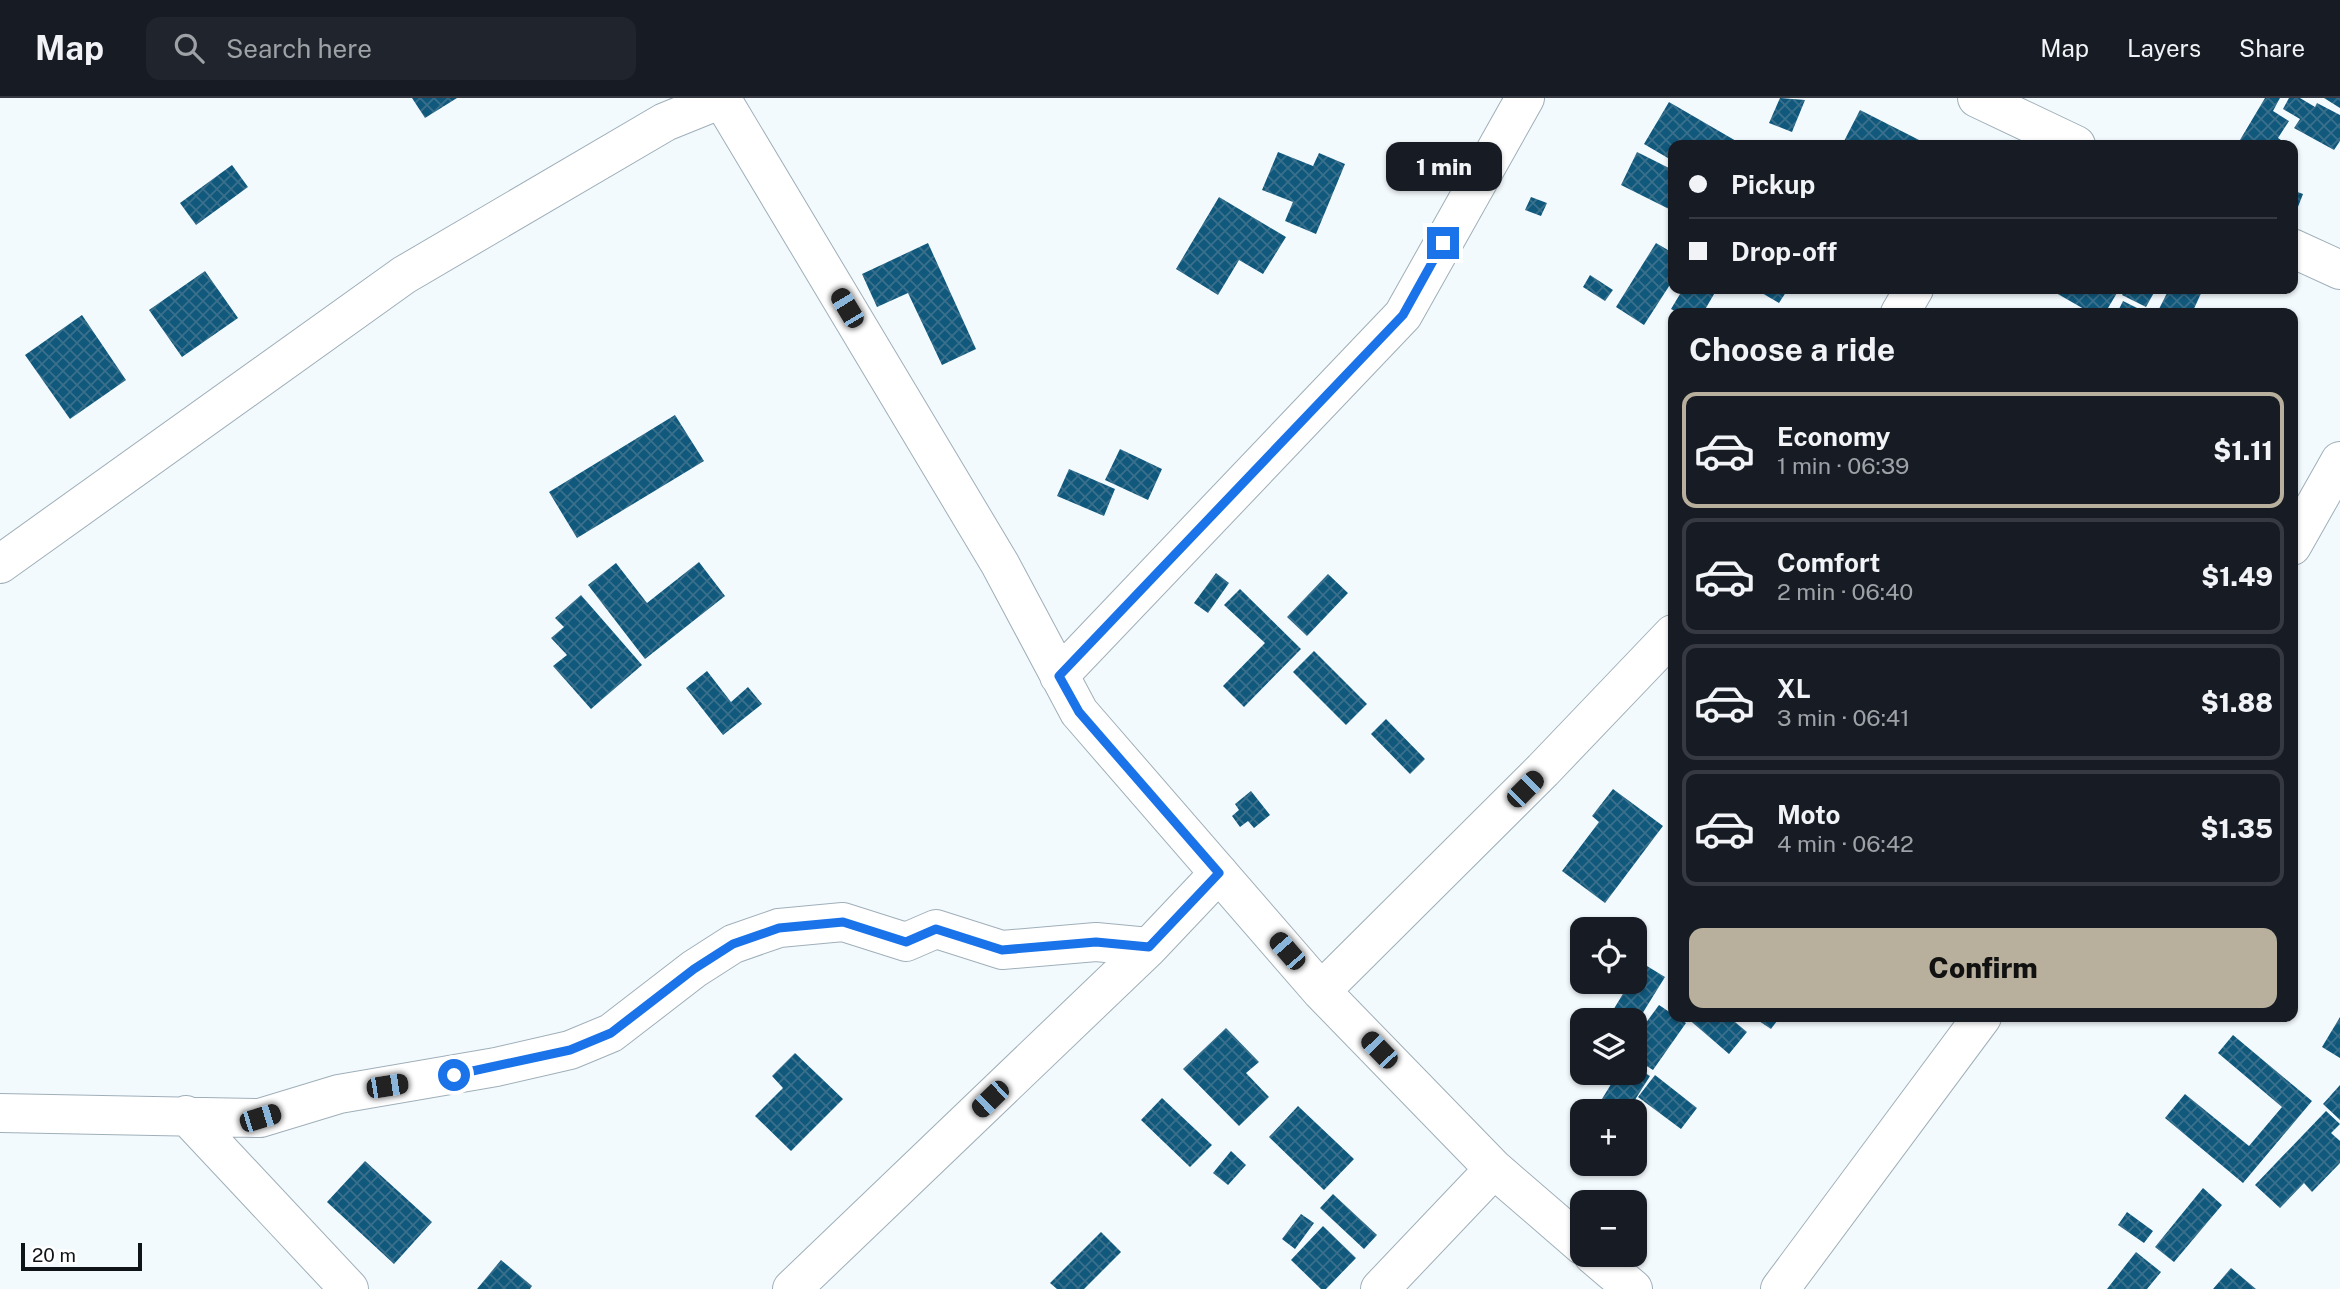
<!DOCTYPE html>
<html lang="en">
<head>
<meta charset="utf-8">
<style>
	body { margin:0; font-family:"Public Sans",sans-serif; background:#20242c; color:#f1f3f6; height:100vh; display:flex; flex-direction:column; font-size:26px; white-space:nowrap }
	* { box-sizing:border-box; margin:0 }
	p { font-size:23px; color:#9ea1a6 }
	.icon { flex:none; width:38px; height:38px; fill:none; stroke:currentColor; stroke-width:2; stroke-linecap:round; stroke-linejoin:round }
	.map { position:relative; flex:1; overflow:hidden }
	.panel { position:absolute; left:1668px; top:210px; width:630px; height:714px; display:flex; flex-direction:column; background:#171b24; border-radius:14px; box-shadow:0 2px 5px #0004 }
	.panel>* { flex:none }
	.top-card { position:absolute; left:1668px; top:42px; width:630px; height:154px; border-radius:14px; box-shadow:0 2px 5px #0004; display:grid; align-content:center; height:154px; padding:0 21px; background:#171b24 }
	.tools { position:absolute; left:1570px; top:819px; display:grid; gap:14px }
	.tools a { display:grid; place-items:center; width:77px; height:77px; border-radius:14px; background:#171b24; box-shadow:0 2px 5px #0004; font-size:35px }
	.scale { position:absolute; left:21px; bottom:18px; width:121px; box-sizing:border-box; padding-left:7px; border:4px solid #0f1418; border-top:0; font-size:19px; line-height:24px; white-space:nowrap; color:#0f1418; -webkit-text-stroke:5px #fff; paint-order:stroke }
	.end { position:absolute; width:32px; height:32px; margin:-16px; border:9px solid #1a73e8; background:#fff; box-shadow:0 0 0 4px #fff }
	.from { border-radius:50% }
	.bubble { position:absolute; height:49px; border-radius:14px; background:#171b24; box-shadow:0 2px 5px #0004; font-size:23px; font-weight:800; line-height:49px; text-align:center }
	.car { position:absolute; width:21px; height:42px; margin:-21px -10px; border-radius:9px; box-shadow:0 0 5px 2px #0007; background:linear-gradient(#222 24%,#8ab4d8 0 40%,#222 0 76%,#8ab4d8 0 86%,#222 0) }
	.top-card b { display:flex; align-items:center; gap:24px; height:66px; font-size:26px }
	.top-card b+b { border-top:2px solid #363941 }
	.top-card i { width:18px; height:18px; background:#f1f3f6 }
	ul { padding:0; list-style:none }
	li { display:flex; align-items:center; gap:21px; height:116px; margin:0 14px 10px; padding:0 7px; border:4px solid #363941; border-radius:14px }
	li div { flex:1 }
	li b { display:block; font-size:26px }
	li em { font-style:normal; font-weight:800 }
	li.current { border-color:#b8b09c }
	li>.icon { width:63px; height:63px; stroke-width:1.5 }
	h2 { padding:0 21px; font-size:32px; line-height:84px }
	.button { display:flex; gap:14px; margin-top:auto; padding:14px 21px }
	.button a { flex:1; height:80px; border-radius:14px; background:#b8b09c; color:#111; font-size:28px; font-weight:800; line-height:80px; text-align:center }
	header { display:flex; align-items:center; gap:42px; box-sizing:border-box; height:98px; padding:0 35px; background:#171b24; border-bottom:2px solid #363941 }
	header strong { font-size:33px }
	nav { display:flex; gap:38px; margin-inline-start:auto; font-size:24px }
	.search { width:490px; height:63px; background:#20242c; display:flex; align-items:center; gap:18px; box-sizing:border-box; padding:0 24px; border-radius:14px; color:#9ea1a6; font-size:26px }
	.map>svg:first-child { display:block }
	.building { fill:url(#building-cross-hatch) }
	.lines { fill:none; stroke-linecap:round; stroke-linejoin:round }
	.minor-casing { stroke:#9fafb9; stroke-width:40 }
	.minor { stroke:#fff; stroke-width:38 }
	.route { stroke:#1a73e8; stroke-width:9 }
</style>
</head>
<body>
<header>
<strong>Map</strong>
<div class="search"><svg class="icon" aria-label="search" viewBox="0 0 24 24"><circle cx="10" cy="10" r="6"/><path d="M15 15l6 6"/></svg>Search here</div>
<nav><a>Map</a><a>Layers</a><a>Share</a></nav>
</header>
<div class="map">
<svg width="2340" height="1191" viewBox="0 0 2340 1191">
	<defs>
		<pattern id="building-cross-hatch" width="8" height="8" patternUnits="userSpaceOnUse" patternTransform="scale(1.75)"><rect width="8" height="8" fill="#10587c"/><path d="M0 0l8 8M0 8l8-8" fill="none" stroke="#3a708c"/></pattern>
	</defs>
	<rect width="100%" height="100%" fill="#f3fafe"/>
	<path class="building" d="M412,0h45l-32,20z
		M1780,0l25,2 -13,32 -23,-9z
		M2265,0h15l-7,13 16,10 -11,17 6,4 -1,3h-46z
		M2289,0h11l15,9 2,-4 23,12v26l-6,9 -40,-22 6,-9 -17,-10z
		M2324,0h16v10z
		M1669,4l74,43h-70v16l-29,-17z
		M1860,12l69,35h-87z
		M1278,54l35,14 6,-13 26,11 -29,70 -31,-13 8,-19 -31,-12z
		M1637,54l36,18v41l-52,-26z
		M232,67l16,22 -52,38 -16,-22z
		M2292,92l11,4 -7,18 -4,-1z
		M1219,99l67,40 -23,37 -24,-14 -21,35 -42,-26z
		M1531,99l16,6 -6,13 -16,-6z
		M928,145l48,106 -34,16 -34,-72 -31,14 -15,-33z
		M1656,145l17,10v27l-29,45 -28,-18z
		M205,173l33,47 -56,39 -33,-47z
		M1590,177l23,15 -8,11 -22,-14z
		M1683,191h34l-14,24h-24l-8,-4z
		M1755,191h33l-9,14z
		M2049,191h61l7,4 -12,20h-14z
		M2126,191h30l-10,18 -24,-12z
		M2169,191h34l-11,24h-35z
		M2123,203l16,8 -2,4h-20z
		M82,217l44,65 -56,39 -45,-64z
		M675,317l29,46 -127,77 -28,-46z
		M1120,351l42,20 -14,31 -43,-20z
		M1069,371l46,20 -11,27 -47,-20z
		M699,464l26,34 -80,63 -57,-74 28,-22 31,40z
		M1216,475l13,10 -21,30 -14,-10z
		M1328,476l20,19 -41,43 -20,-19z
		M1240,491l61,60 -57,58 -21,-21 42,-43 -41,-38z
		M581,497l61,70 -51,44 -38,-43 14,-11 -16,-17 13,-11 -9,-9z
		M1314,553l53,53 -21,21 -53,-53z
		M707,573l24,31 17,-15 14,17 -39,31 -37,-47z
		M1386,621l39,40 -15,15 -39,-40z
		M1613,691l50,37 -58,77 -43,-32 37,-49 -7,-6z
		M1251,693l19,24 -16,13 -6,-7 -8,6 -8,-11 7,-6 -4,-6z
		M1642,865l23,14 -31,50v-7h-9l-13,-8 18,-30h4z
		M1659,907l27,18 -33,47 -19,-12v-19z
		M1686,919h43l18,15 -18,22z
		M1753,919h27l-9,12z
		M2340,919v41l-18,-11z
		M1226,930l33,34 -13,11 23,24 -30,29 -56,-57z
		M2233,937l79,66 -69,82 -78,-65 20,-24 64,52 33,-39 -64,-54z
		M795,955l48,46 -52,52 -36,-35 28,-28 -11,-12z
		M1634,968l16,10 -22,35h-23l-8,-4 21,-34h16z
		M1655,977l42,33 -16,21 -43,-32z
		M2340,987v35l-17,-16z
		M1162,1000l50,47 -22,22 -49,-47z
		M1298,1008l56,53 -30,31 -55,-53z
		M2326,1013l14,13 -9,9 9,8v22l-28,29 -8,-9 -24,25 -25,-23z
		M1634,1041l9,4 -9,16z
		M1231,1053l15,14 -18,20 -15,-12z
		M365,1063l67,61 -38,42 -67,-62z
		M2203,1090l19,17 -48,57 -19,-15z
		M1333,1096l44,41 -13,14 -44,-41z
		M2127,1114l26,19 -9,12 -26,-18z
		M1301,1116l13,9 -19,26 -13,-10z
		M1323,1128l33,32 -30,31h-5l-30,-29z
		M1101,1134l20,20 -37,37h-27l-7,-6z
		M2136,1154l25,20 -14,17h-40z
		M501,1162l31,26 -2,3h-53z
		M2231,1170l25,21h-43z"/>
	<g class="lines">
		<defs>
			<path id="minor" d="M721,0l279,466 79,148 242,279 173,178 88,76
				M1977,0l99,47
				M2292,150l48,22
				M1900,215l14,-24
				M2292,448l48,-85
				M0,466l404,-289 261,-153 57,-23
				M1059,578l344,-361 122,-217
				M1321,893l222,-221 130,-136
				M0,1015l260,5 79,-24 157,-27 74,-17 41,-17 83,-64 39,-25 46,-16 64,-6 63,20 30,-13 66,21 94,-8 53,5
				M186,1017l163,174
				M1593,1157l40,34
				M792,1191l357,-342 70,-74
				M1380,1191l114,-120
				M1780,1191l202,-272"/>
		</defs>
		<use href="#minor" class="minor-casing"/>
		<use href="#minor" class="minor"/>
	</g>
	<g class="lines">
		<path class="route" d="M454,977l116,-25 41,-17 83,-64 39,-25 46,-16 64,-6 63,20 30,-13 66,21 94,-8 53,5 70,-74 -140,-161 -20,-36 344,-361 40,-72"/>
	</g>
</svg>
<div class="tools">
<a><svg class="icon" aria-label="locate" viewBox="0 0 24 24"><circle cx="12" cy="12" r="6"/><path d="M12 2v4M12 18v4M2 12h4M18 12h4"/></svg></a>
<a><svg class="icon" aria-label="layers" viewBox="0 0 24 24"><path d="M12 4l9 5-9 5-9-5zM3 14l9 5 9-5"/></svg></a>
<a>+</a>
<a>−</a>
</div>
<div class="scale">20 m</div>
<i class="end from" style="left:454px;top:977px"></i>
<i class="end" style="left:1443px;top:145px"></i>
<div class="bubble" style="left:1386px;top:44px;width:116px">1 min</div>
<i class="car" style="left:847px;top:210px;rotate:329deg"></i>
<i class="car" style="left:1525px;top:691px;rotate:45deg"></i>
<i class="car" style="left:1287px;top:853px;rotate:319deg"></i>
<i class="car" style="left:1379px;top:952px;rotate:316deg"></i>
<i class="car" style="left:387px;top:988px;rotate:81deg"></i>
<i class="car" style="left:990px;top:1001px;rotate:226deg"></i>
<i class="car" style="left:260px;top:1020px;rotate:73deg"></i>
<div class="top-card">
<b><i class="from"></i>Pickup</b>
<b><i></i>Drop-off</b>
</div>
<section class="panel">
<h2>Choose a ride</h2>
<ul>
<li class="current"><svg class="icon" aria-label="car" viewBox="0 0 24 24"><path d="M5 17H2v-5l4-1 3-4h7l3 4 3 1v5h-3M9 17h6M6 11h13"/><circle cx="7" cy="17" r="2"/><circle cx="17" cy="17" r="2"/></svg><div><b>Economy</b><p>1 min · 06:39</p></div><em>$1.11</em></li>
<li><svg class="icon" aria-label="car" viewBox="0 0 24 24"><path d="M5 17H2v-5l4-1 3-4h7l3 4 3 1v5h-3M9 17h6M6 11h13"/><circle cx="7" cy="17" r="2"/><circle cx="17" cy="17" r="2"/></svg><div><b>Comfort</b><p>2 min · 06:40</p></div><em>$1.49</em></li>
<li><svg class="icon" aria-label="car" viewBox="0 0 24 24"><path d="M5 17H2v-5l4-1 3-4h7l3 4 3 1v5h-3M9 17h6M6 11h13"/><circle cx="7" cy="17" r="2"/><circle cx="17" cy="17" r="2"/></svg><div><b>XL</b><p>3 min · 06:41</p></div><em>$1.88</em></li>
<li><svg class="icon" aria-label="car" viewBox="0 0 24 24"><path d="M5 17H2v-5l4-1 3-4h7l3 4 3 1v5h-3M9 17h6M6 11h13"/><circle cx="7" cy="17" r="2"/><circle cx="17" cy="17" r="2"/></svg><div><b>Moto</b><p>4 min · 06:42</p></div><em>$1.35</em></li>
</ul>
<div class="button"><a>Confirm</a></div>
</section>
</div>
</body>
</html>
